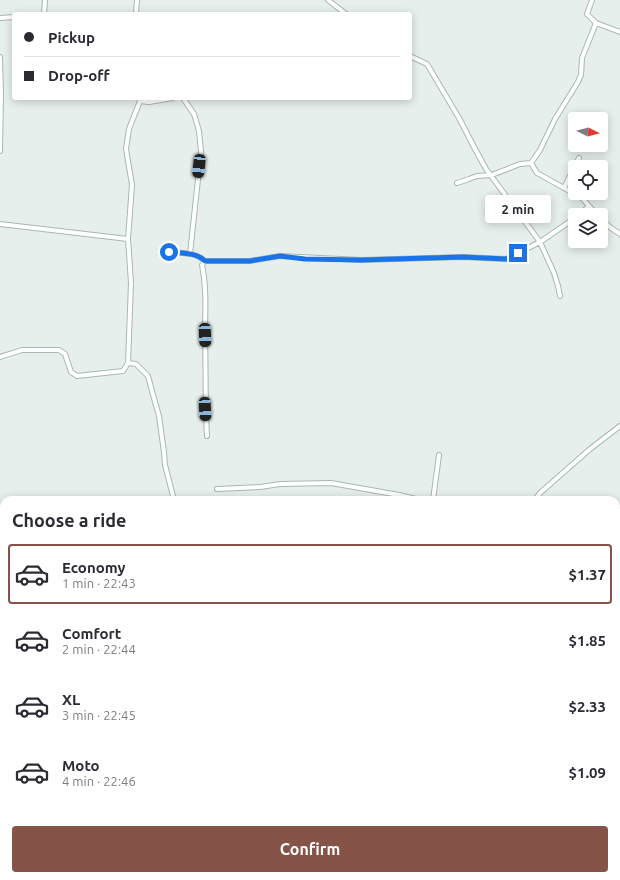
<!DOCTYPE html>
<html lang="en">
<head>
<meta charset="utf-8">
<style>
	body { margin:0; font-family:Ubuntu,sans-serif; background:#f7f7f7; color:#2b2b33; height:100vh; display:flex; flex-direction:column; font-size:15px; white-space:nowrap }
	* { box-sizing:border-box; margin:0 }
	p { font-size:13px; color:#7c7c81 }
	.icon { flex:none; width:22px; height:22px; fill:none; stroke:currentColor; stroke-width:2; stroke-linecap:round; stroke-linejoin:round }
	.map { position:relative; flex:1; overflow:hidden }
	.details { position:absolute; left:0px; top:496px; width:620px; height:384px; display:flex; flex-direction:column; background:#fff; border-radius:12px 12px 0 0; box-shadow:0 2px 10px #0003 }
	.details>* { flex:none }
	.top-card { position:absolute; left:12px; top:12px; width:400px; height:88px; border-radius:4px; box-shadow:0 2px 10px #0003; display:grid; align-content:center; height:88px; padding:0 12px; background:#fff }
	.needle { width:26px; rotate:96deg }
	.tools { position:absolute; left:568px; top:112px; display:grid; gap:8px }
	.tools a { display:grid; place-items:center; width:40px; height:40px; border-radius:4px; background:#fff; box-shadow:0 2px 10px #0003; font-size:20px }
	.end { position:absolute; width:18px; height:18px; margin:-9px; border:5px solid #1a73e8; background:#fff; box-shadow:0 0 0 2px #fff }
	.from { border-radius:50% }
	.bubble { position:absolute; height:28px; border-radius:4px; background:#fff; box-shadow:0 2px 10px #0003; font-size:13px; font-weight:700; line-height:28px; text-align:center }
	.car { position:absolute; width:12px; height:24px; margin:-12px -6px; border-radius:5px; box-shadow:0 0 3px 1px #0007; background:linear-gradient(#222 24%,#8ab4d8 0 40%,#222 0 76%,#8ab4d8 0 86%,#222 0) }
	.top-card b { display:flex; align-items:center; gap:14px; height:38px; font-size:15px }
	.top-card b+b { border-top:1px solid #e1e1e2 }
	.top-card i { width:10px; height:10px; background:#2b2b33 }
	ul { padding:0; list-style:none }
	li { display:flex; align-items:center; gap:12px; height:60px; margin:0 8px 6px; padding:0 4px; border:2px solid transparent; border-radius:4px }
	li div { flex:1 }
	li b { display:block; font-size:15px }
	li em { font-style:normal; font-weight:700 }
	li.on { border-color:#855347 }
	li>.icon { width:36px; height:36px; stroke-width:1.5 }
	h2 { padding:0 12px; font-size:18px; line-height:48px }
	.action { display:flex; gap:8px; margin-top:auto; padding:8px 12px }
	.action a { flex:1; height:46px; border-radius:4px; background:#855347; color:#fff; font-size:16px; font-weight:700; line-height:46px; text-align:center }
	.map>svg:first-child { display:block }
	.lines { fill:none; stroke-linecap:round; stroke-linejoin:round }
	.minor-casing { stroke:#a8b8b2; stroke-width:6 }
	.minor { stroke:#fff; stroke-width:4 }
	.route { stroke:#1a73e8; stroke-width:5 }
</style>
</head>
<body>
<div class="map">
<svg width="620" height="880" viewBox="0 0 620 880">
	<rect width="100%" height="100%" fill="#e6efeb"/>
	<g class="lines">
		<defs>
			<path id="minor" d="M328,0l18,14
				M592,0l-5,14 9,9 24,9
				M44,14l1,-14
				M136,14l1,-14
				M0,18l14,-1
				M410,56l17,8 32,54 15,29 12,22 54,73 14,31 4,13 2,10
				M0,57l1,36 -1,58
				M183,98l11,16 5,17 2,20 -11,103
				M140,101l9,1 24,-4
				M531,163l6,10 45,25 15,17
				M457,183l12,-4 8,-3 15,-1 28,-11 11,-1 9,-13 15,-31 23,-37 3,-7 1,-17 14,-35
				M564,188l15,-30
				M579,215l9,-8
				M601,219l10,9 9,6
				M0,224l128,15
				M169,252c11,1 27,0 36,9h44l31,-5 81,4 102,-3 43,2 34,-17 35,-24
				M205,261l-3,4c5,24 3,47 3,71 1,33 0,66 2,100
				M0,357l22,-7h37l6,4 6,18 6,4 46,-5 5,-8 8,1 12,12 4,15 7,25 5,36 1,13 9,35
				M128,363l3,-80 -3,-44 4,-54 -6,-36 3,-20 11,-28 -1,-3
				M217,489l43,-2 20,-3 51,-1 68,12 21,5
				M433,500l6,-45
				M535,500l5,-7 50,-44 30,-23
				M616,576l4,-5
				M0,598h4
				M0,764l4,2
				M616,844l4,1
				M0,868h4
				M69,876l10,4
				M303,880l2,-4"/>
		</defs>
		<use href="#minor" class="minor-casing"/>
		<use href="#minor" class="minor"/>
	</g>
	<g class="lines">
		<path class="route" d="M169,252c11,1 27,0 36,9h45l30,-5 25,3 56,1 102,-3 43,2 12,-6"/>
	</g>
</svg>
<div class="tools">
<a><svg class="needle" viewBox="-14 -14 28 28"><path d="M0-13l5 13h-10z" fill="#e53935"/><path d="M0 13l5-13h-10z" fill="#7c7c81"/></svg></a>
<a><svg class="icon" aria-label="locate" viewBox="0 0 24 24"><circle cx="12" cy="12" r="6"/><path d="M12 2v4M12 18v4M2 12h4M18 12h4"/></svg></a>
<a><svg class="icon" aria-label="layers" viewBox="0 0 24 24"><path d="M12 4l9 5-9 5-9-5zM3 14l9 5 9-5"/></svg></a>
</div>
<i class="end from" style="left:169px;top:252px"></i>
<i class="end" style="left:518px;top:253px"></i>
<div class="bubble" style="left:485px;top:195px;width:66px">2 min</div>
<i class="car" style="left:199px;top:166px;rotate:186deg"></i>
<i class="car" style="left:205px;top:335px;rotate:178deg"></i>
<i class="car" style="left:205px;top:409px;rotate:177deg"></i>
<div class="top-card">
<b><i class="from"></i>Pickup</b>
<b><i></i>Drop-off</b>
</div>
<section class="details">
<h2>Choose a ride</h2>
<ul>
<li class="on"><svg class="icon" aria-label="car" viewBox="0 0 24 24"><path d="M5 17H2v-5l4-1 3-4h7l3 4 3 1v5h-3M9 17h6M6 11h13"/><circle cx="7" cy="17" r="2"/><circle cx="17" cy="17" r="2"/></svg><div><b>Economy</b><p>1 min · 22:43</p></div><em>$1.37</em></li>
<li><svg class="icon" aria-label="car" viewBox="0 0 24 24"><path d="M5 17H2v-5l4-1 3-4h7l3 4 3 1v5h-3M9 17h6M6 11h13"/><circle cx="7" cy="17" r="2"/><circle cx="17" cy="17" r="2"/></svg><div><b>Comfort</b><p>2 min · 22:44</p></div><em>$1.85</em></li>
<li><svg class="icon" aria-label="car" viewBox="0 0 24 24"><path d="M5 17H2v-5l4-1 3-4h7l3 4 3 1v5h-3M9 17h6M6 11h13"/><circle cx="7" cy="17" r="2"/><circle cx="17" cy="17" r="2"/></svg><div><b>XL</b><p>3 min · 22:45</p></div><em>$2.33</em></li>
<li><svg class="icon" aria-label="car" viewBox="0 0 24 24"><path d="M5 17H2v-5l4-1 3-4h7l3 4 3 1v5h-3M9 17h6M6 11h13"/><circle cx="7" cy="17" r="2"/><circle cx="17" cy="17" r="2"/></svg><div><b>Moto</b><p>4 min · 22:46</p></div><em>$1.09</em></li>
</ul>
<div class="action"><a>Confirm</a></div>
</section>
</div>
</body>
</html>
